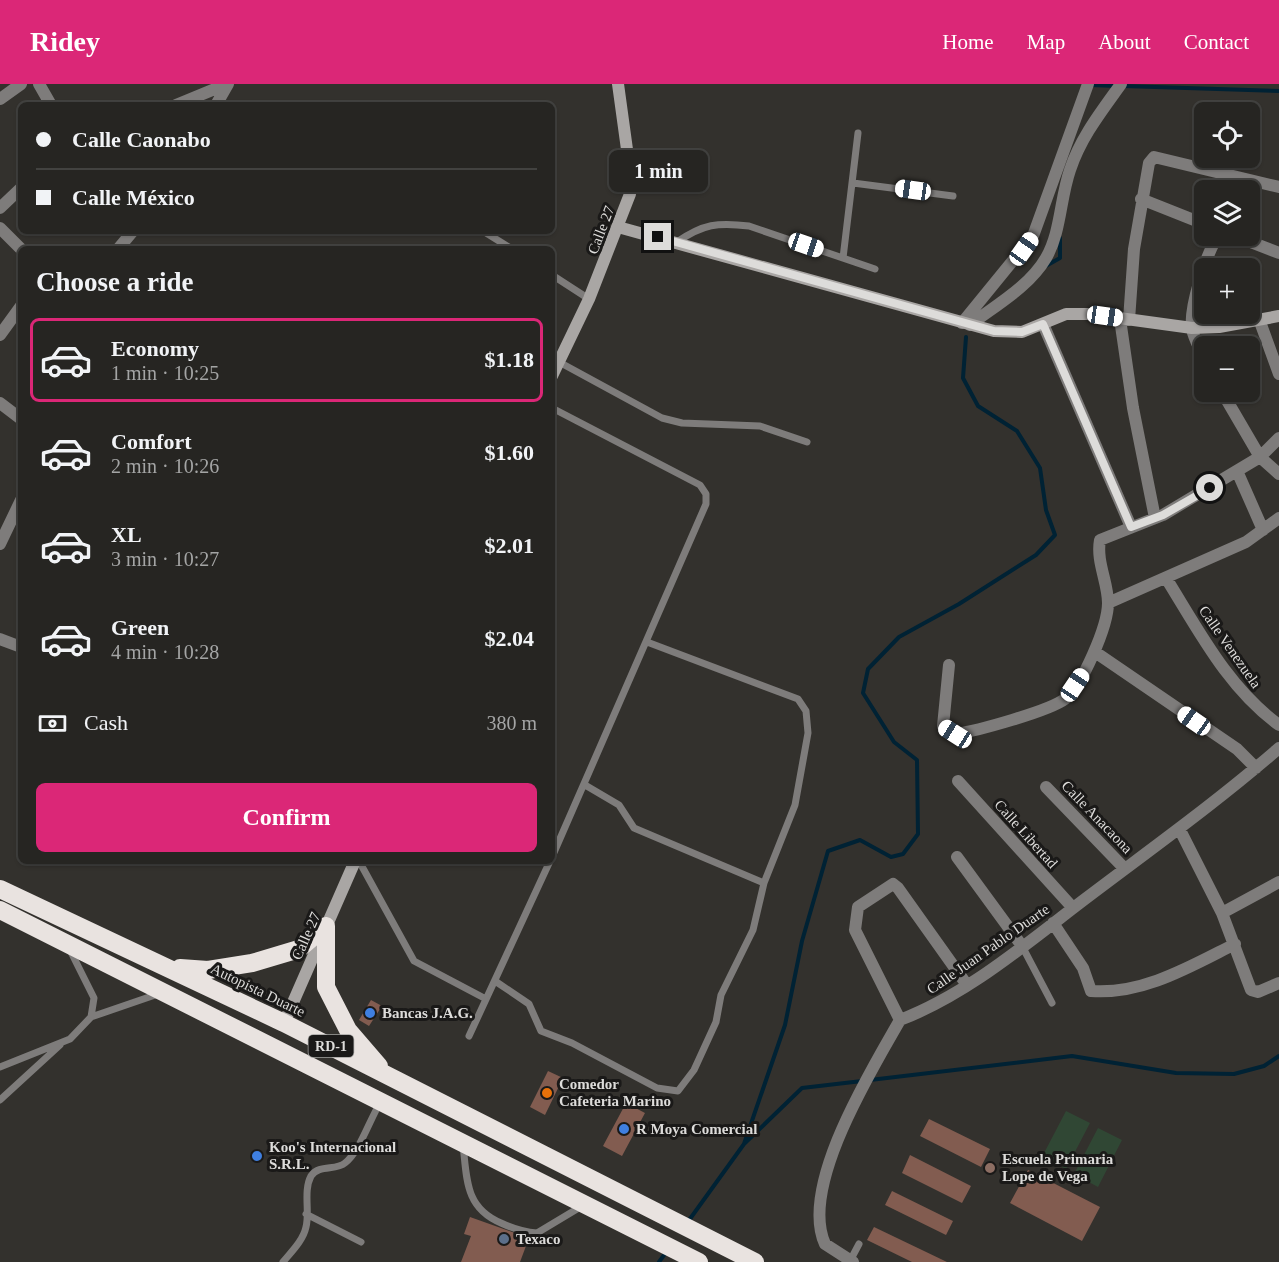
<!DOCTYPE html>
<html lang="en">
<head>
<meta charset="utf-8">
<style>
	body { margin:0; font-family:Georgia,serif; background:#2e2d2a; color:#f1f3f6; height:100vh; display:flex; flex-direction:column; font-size:22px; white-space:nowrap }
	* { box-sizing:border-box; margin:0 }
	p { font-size:20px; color:#a4a5a5 }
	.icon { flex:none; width:33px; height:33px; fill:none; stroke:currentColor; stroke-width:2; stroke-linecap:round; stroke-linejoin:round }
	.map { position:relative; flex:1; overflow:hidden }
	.details { position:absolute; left:18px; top:162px; width:537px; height:618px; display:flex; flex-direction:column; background:#262522; border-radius:9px; box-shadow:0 2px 4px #0004,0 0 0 2px #424240 }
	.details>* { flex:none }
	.guide { position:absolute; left:18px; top:18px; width:537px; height:132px; border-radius:9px; box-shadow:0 2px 4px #0004,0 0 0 2px #424240; display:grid; align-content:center; height:132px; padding:0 18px; background:#262522 }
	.buttons { position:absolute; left:1194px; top:18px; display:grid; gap:12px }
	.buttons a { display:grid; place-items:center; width:66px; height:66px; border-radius:9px; background:#262522; box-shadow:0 2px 4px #0004,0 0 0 2px #424240; font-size:30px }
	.end { position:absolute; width:27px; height:27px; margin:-14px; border:8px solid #dddcda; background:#111; box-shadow:0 0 0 3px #111 }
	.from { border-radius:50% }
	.bubble { position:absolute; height:42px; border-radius:9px; background:#262522; box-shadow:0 2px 4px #0004,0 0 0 2px #424240; font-size:20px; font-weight:700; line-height:42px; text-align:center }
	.car { position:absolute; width:18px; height:36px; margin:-18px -9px; border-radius:8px; box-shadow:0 0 4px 2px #0007; background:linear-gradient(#fff 24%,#345 0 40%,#fff 0 76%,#345 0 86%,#fff 0) }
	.guide b { display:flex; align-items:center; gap:21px; height:57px; font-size:22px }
	.guide b+b { border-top:2px solid #424240 }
	.guide i { width:15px; height:15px; background:#f1f3f6 }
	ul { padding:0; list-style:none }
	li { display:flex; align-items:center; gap:18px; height:84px; margin:0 12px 9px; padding:0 6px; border:3px solid transparent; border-radius:9px }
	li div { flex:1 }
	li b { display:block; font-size:22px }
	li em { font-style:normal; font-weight:700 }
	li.current { border-color:#db2777 }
	li>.icon { width:54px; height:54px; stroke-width:1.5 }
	h2 { padding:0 18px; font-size:27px; line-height:72px }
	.pay { display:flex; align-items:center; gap:15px; height:66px; padding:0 18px; font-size:22px }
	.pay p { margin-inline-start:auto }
	.button { display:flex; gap:12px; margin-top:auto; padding:12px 18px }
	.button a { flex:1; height:69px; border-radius:9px; background:#db2777; color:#fff; font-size:24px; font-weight:700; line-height:69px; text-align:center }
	header { display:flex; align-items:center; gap:36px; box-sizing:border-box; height:84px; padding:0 30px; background:#db2777; color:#fff }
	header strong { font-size:28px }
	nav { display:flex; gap:33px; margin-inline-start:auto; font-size:21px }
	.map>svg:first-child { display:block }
	.green { fill:#304734 }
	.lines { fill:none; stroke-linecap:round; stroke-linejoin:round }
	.stream { stroke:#002234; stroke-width:4 }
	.building { fill:#825c50 }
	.lane { stroke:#7e7c7b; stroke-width:7 }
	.street { stroke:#7e7c7b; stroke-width:12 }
	.secondary { stroke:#a9a6a4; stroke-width:12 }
	.highway { stroke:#e9e3e0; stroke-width:18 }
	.route { stroke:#dddcda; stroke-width:8 }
	.shop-dot { fill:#3f7fe0; stroke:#1a1918; stroke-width:2 }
	.food-dot { fill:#e8710a; stroke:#1a1918; stroke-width:2 }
	.education-dot { fill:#8d6e63; stroke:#1a1918; stroke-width:2 }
	.service-dot { fill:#5c6f8a; stroke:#1a1918; stroke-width:2 }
	.labels { text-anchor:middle; stroke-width:6; stroke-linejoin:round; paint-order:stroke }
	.shield { fill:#1a1918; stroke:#a2a2a0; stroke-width:1.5 }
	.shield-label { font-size:14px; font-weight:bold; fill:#dddcda }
	.street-label { font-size:15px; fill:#dddcda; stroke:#1a1918 }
	.poi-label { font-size:15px; font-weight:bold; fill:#dddcda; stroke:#1a1918; text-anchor:start }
</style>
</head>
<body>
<header>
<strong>Ridey</strong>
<nav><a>Home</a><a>Map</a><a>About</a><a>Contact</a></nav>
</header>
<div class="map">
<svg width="1279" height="1178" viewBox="0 0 1279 1178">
	<rect width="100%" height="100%" fill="#33312d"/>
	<path class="green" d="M1066,1027l24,12 -24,46 -24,-12z
		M1098,1044l24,12 -24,47 -24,-13z"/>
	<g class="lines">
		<path class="stream" d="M1091,1l25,1
			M1124,2l155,5
			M1044,183l16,-9v-20
			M870,996l202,-24 104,17 58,1 30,-8 15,-10
			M744,1060l41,-119 17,-84 26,-90 32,-11 31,17 12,-3 15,-20 -1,-74 -23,-18 -31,-49 5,-24 31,-32 60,-33 77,-49 19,-20 -9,-25 -6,-42 -23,-37 -39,-25 -15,-28 3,-41
			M687,1139l57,-79 58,-56 60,-7
			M659,1178l8,-11"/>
	</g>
	<path class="building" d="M371,916l11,6 -13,20 -10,-6z
		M548,987l15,7 -18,37 -15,-8z
		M626,1019l19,10 -23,43 -19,-10z
		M929,1035l61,30 -9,18 -61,-31z
		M910,1071l61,31 -9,17 -60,-30z
		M1028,1086l72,37 -18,34 -72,-38z
		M892,1107l61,30 -7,14 -61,-30z
		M470,1133l59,21 -9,24h-59l10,-26 -7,-2z
		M874,1143l73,35h-35l-45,-22z"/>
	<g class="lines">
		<path class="lane" d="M853,99l100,13
			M483,147l29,18
			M677,158c26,-18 41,-20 72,-16l126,43
			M843,174l15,-125
			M552,191l37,24
			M559,278l103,56 20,5 78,3 47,16
			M552,324l148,77 6,9v10l-154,353
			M585,701l34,20 15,23 130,55
			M359,777l55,100 72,38
			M1022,862l30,57
			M70,866l24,48 -3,19
			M495,897l34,23 12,27 31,12 85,45 21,3 16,-21 22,-48 5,-27 32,-65 11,-47 31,-78 13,-72 -2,-22 -8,-12 -151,-57
			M469,952l81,-175
			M0,983l70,-28 21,-22 67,-23
			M0,1016l60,-55
			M463,1061c4,34 2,63 38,78 11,5 23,9 36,10l45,-27
			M306,1130l55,28
			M850,1177l9,-17
			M283,1178c8,-10 20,-21 23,-35 4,-15 -3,-36 5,-51 8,-12 25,-5 34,-13 14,-10 25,-44 35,-60"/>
		<path class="street" d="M39,0l12,21
			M0,15l21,-15
			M176,21l51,-21
			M216,21l12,-21
			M1220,88l2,18
			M1141,115l63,25
			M0,124l21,-20
			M0,144l21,21
			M1235,152l44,17
			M118,165l15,-18
			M1120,235l13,89 22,110
			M1259,235l20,55
			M1129,236l5,-71 15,-86 5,-6 125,30
			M962,239l71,-87 55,-152
			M1043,240l88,203
			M970,241c26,-20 59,-38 76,-67 15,-26 14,-59 24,-88 11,-33 31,-58 51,-86
			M0,251l21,-29
			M1204,275c-3,-9 -10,-20 -12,-30 -3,-21 14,-75 26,-93
			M1222,308l38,65 19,17
			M0,319l21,16
			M1237,387l26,59
			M0,460l21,-44
			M1166,494c33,53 62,110 113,147
			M1108,519l138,-61 33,-24
			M0,555l21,8
			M1095,568l142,97 19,19
			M949,581l-6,61 12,8c22,-3 94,-23 110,-35 17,-13 43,-73 43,-96 0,-21 -12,-41 -8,-63l63,-25 97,-58 19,-19
			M958,697l115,127
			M1046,703l79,82
			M1180,746l42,83 29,77 7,2 21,-9
			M957,773l65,89
			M1222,829l57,-31
			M1053,839l30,45 8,23c52,4 100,-25 144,-47
			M900,936l-45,-90 3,-23 35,-23 5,4 69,97
			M853,1178l-28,-18c-26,-57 46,-173 75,-224 68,-26 127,-77 185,-121 66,-50 132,-97 194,-151"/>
		<path class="secondary" d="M618,143l376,104 28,1 44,-18h24l102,14 27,-1 60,-11
			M552,292l37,-77 41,-105 -1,-30 -11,-80
			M284,939l71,-162"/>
		<path class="highway" d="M0,805l284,134 471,239
			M0,826l699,352
			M326,842v61l22,43 31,36
			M180,884l28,2 44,-7 47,-14 27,-23"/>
	</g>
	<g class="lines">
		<path class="route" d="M658,153l336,94 28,1 21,-8 88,203 32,-12 47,-27"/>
	</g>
	<g class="shop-dot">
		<circle cx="370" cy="929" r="6"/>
		<circle cx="624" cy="1045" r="6"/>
		<circle cx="257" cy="1072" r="6"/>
	</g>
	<circle class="food-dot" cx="547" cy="1009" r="6"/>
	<circle class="education-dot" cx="990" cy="1084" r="6"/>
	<circle class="service-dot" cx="504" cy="1155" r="6"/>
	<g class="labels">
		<rect class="shield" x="308.5" y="951" width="45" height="22" rx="4.5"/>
		<g class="shield-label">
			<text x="331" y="967">RD-1</text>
		</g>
		<g class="street-label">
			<text transform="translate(601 146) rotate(-69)" y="5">Calle 27</text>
			<text transform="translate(1230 563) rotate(55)" y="5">Calle Venezuela</text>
			<text transform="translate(1097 733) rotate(46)" y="5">Calle Anacaona</text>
			<text transform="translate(1026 750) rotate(48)" y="5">Calle Libertad</text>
			<text transform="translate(306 852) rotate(-66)" y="5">Calle 27</text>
			<text transform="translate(988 865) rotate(-35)" y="5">Calle Juan Pablo Duarte</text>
			<text transform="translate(258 906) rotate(26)" y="5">Autopista Duarte</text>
		</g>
		<g class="poi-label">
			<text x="382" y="934">Bancas J.A.G.</text>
			<text x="559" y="1005">Comedor<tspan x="559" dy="17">Cafeteria Marino</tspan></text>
			<text x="636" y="1050">R Moya Comercial</text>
			<text x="269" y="1068">Koo's Internacional<tspan x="269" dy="17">S.R.L.</tspan></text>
			<text x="1002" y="1080">Escuela Primaria<tspan x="1002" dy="17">Lope de Vega</tspan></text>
			<text x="516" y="1160">Texaco</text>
		</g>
	</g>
</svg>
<div class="buttons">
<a><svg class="icon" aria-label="locate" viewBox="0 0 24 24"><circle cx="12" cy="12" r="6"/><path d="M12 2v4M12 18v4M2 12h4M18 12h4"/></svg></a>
<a><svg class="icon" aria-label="layers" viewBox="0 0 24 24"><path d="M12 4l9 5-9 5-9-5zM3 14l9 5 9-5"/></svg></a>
<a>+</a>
<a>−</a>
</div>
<i class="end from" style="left:1210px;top:404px"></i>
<i class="end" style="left:658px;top:153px"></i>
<div class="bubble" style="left:609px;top:66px;width:99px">1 min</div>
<i class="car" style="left:913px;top:106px;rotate:278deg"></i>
<i class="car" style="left:806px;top:161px;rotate:109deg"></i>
<i class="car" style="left:1024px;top:165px;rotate:35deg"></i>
<i class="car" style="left:1105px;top:232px;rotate:98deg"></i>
<i class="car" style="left:1075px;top:601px;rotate:34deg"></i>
<i class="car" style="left:1194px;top:637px;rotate:305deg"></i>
<i class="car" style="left:955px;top:650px;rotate:302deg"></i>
<div class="guide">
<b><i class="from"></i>Calle Caonabo</b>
<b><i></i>Calle México</b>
</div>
<section class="details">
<h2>Choose a ride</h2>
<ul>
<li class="current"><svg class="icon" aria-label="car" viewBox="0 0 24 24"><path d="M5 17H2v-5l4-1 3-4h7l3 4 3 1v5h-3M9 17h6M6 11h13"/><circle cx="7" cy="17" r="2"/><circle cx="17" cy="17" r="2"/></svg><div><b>Economy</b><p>1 min · 10:25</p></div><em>$1.18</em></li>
<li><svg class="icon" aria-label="car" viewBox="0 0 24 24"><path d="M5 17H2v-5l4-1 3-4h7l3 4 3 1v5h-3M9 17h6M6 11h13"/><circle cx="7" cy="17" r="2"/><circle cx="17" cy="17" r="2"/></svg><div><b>Comfort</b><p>2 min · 10:26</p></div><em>$1.60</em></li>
<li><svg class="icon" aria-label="car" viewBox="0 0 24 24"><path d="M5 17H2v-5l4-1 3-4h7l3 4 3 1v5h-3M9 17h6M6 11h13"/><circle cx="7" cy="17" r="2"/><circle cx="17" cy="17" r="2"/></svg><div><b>XL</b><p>3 min · 10:27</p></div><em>$2.01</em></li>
<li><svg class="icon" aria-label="car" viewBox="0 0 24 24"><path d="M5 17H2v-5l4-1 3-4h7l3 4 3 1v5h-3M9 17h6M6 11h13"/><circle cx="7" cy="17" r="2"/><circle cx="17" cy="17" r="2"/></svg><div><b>Green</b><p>4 min · 10:28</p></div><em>$2.04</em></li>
</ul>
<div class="pay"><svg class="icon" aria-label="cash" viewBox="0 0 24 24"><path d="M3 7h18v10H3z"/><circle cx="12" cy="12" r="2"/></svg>Cash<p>380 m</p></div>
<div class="button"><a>Confirm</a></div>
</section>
</div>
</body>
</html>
